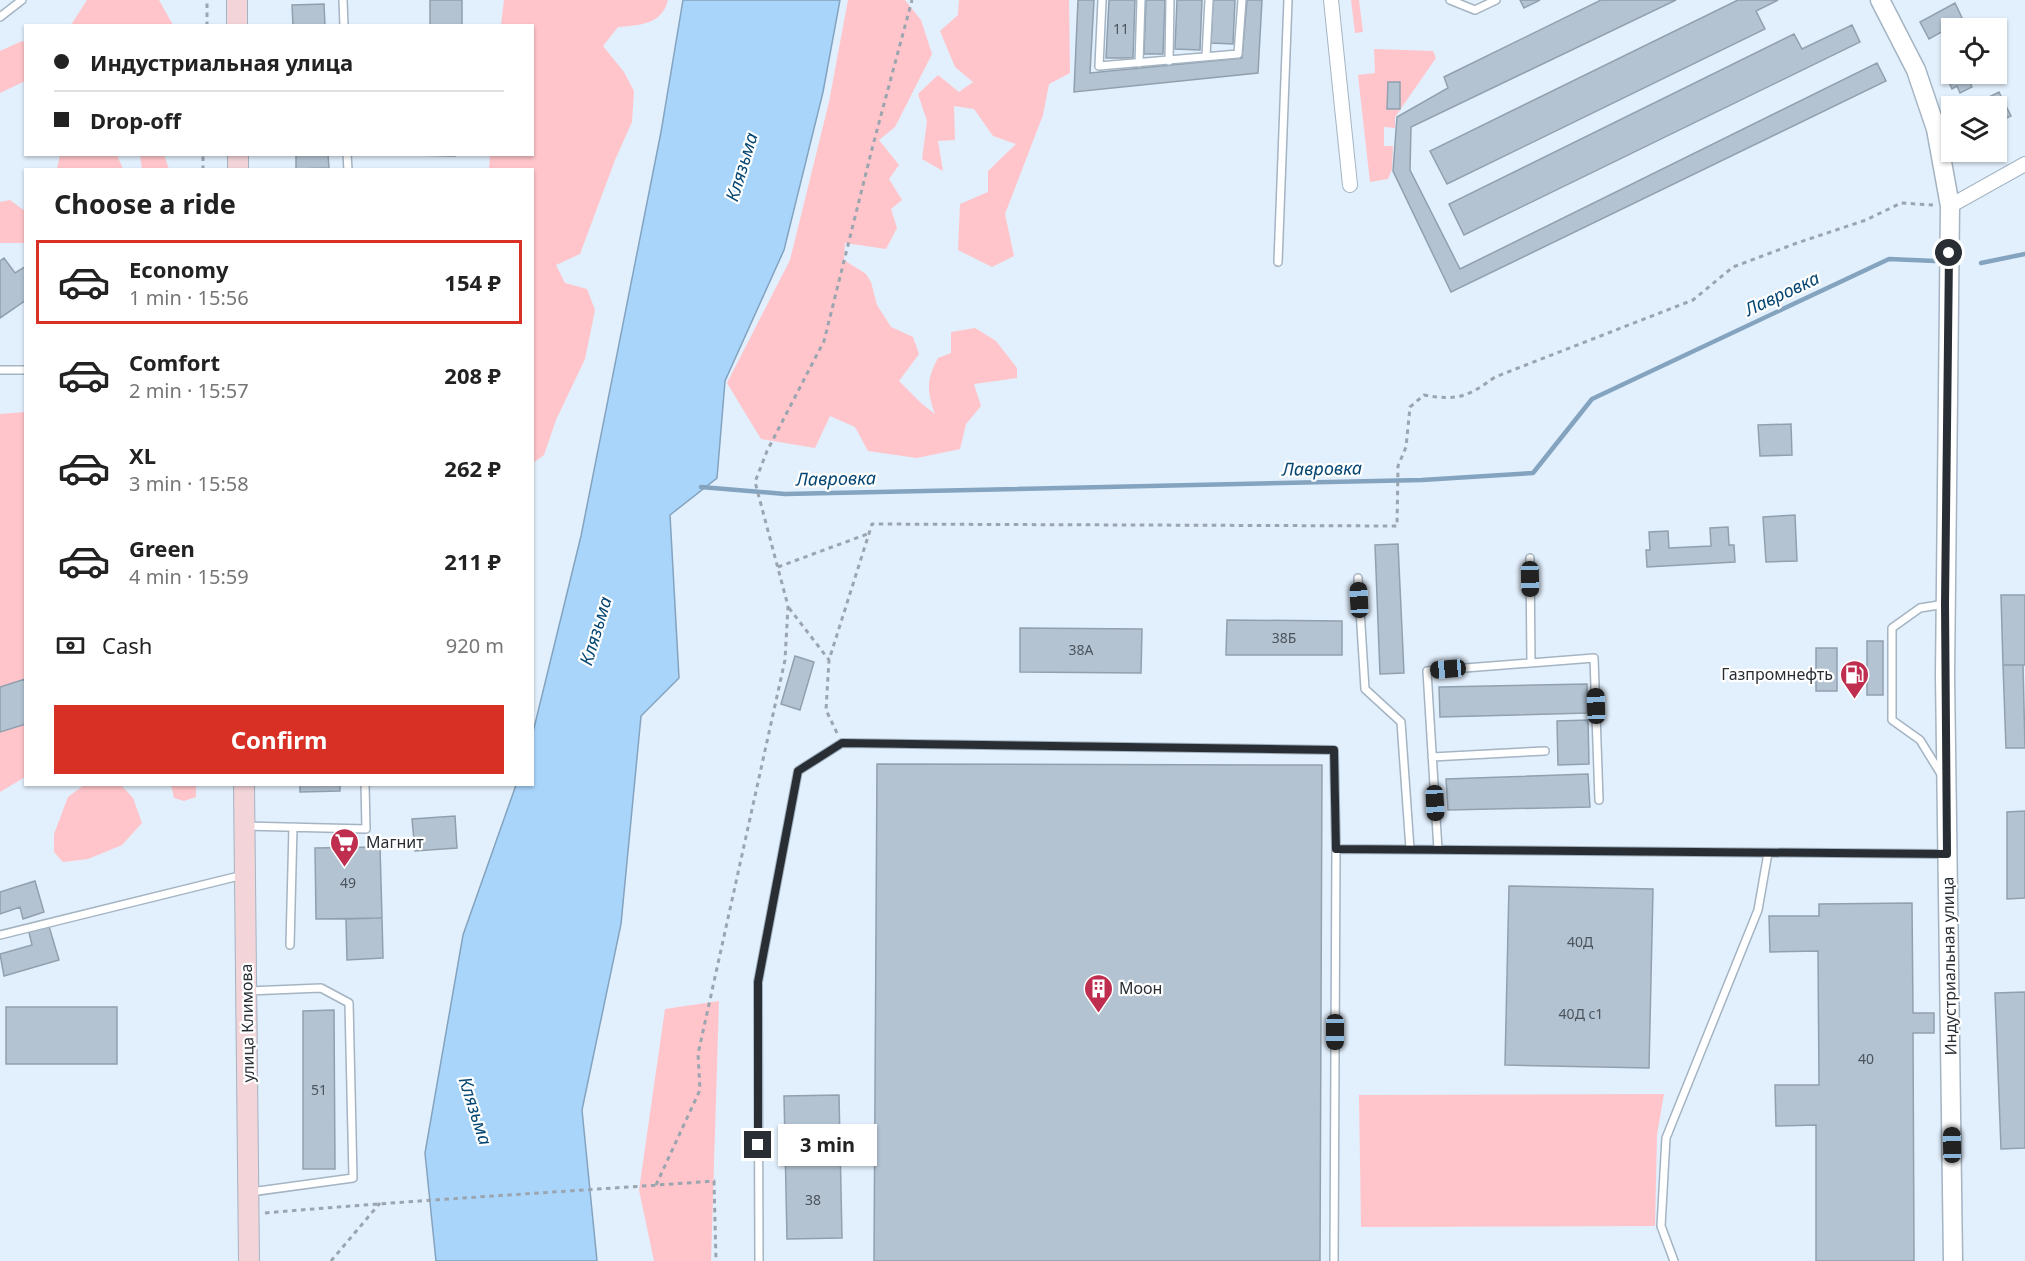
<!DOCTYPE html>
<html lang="en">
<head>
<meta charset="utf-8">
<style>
	body { margin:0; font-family:"Noto Sans",sans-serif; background:#f6f6f6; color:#222; height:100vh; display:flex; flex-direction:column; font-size:22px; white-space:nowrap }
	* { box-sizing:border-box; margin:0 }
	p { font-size:20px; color:#767676 }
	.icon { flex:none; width:33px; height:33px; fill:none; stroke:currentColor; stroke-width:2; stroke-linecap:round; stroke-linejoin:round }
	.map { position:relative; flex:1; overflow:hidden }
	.details { position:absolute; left:24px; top:168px; width:510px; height:618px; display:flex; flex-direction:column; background:#fff; border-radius:0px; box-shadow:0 2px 4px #0004 }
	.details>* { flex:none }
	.guide { position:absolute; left:24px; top:24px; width:510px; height:132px; border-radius:0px; box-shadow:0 2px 4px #0004; display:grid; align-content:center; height:132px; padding:0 30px; background:#fff }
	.tools { position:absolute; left:1941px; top:18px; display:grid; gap:12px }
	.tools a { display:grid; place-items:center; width:66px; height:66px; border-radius:0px; background:#fff; box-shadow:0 2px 4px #0004; font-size:30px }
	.end { position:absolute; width:27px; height:27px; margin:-14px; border:8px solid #282e34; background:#fff; box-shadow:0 0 0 3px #fff }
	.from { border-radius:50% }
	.bubble { position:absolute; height:42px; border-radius:0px; background:#fff; box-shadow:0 2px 4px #0004; font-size:20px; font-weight:700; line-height:42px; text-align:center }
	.car { position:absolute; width:18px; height:36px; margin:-18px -9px; border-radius:8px; box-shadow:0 0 4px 2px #0007; background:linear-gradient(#222 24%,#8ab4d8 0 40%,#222 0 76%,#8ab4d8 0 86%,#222 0) }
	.guide b { display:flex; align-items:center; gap:21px; height:57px; font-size:22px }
	.guide b+b { border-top:2px solid #e0e0e0 }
	.guide i { width:15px; height:15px; background:#222 }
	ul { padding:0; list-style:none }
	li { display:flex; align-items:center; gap:18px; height:84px; margin:0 12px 9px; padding:0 18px; border:3px solid transparent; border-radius:0px }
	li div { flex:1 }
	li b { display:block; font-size:22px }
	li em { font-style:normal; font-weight:700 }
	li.current { border-color:#d93025 }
	li>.icon { width:54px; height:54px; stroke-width:1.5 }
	h2 { padding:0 30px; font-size:27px; line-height:72px }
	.pay { display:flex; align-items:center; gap:15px; height:66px; padding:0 30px; font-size:22px }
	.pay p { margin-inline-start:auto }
	.action { display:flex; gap:12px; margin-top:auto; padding:12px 30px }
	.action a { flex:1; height:69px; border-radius:0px; background:#d93025; color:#fff; font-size:24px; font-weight:700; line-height:69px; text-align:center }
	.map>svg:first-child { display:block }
	.green { fill:#ffc5ca }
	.water { fill:#aad5fb; stroke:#83a3bf; stroke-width:1.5 }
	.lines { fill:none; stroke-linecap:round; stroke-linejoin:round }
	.stream { stroke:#83a3bf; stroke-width:4.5 }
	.building { fill:#b3c3d2; stroke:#91a0af; stroke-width:1.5 }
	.service-casing { stroke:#a4b4c3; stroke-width:10 }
	.minor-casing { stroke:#a4b4c3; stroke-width:16 }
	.tertiary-casing { stroke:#a4b4c3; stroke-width:21 }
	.secondary-casing { stroke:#a4b4c3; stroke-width:22 }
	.path { stroke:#9ba5af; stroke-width:3; stroke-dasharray:4.5 4.5; stroke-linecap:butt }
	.service { stroke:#fff; stroke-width:7 }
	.minor { stroke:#fff; stroke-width:14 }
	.tertiary { stroke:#fff; stroke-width:18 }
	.secondary { stroke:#f3d4d8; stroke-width:20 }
	.route { stroke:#282e34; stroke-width:8 }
	.labels { text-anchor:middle; stroke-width:4.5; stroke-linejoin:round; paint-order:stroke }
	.number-label { font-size:14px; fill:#4b535c }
	.poi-label { font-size:16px; fill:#282e34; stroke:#fff; text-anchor:start }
	.street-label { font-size:16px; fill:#282e34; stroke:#fff }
	.water-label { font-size:18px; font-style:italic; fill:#064672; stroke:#fff }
</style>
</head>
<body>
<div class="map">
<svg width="2025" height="1261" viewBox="0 0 2025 1261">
	<rect width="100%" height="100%" fill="#e2effc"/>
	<path class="green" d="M87,0h72l14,25h-102z
		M504,0h164c-6,25 -29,25 -50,27l-15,19 21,26 10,19 -2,31 -17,38 -35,94 -24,11 9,18 22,6 8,21 -10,49 -29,61 -12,35 -11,8 -1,-293 -43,-1 1,-14 42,-1v-128l-31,-1z
		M848,0h57l16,20 11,34 -37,73 -16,13 20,25 -10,14 13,21 -11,9 6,19 -11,21 -41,-6 -1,17 22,14 5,8 6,23 14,22 22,10 6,17 -20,27 23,23 13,10c-8,-23 -9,-34 3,-56l13,-5v-21l24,-4 21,13 21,27v10l-43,6 7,22 -15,18 -6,25 -43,9 -49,-7 -13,-24 -25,-11 -15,32 -54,-9 -34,-56 63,-123 39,-158z
		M959,0h110l1,73 -21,11 -6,31 -38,99 9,42 -22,11 -34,-17 2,-46 28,-12v-21l28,-27 -23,-8 -19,-27 -20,-3 1,34 -17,1 5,30 -21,-12 5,-38 -9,-27 20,-19 21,17 14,-10 -18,-15 -15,-36 18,-16z
		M1351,0h8l4,32 -8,1z
		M22,41l3,2v38l-25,12v-42z
		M1374,49l59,2 3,7 -41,59v11l-11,-1v19h9l-1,23 -4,10 -18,3 -12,-107 17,-2z
		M60,155h57l6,14h-66z
		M140,155h24l5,14h-27z
		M10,200l15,11v32h-25v-41z
		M25,412v365l-25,15v-378z
		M84,785h37l12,13 9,25 -20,22 -34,14 -25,3 -9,-10v-18l14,-37z
		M171,785h25v12l-12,4 -10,-3z
		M719,1001l-8,260h-57l-15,-71 26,-181z
		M1664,1094l-7,41 -2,91 -294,1 -2,-132z"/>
	<path class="water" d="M683,0h157l-17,92 -39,158 -59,131 -8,97 -47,37 9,163 -38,38 -20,208 -39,186 15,151h-161l-11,-108 38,-218 53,-150 16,-1 1,-52 48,-196 80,-404z"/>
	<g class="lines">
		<path class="stream" d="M1981,263l44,-9
			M701,487l84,7 637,-14 111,-7 59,-74 297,-140 46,2"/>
	</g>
	<path class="building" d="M430,0h32v26h-32z
		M1078,0h16l-4,73 152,-15 5,-58h15l-4,73 -184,19z
		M1109,0h26l-2,58h-27z
		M1146,0h19l-2,54h-19z
		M1177,0h25l-2,50 -25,-1z
		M1213,0h22l-2,44 -22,-1z
		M1520,0h20l-16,8z
		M1601,0h75l-265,127 -1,43 50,99 417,-206 9,18 -435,211 -58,-121 4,-54 51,-29 -4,-11z
		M1738,0h40l-22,11 9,18 -318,155 -17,-33z
		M1955,3l8,17 -34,19 -9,-17z
		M324,4l1,22h-32l-1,-21z
		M1852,25l8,17 -396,193 -15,-31 345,-170 8,15z
		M1952,67v7h29l-12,6 3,7 -12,6 -3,-7 -5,3 -8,-18z
		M1388,82h12v27h-13z
		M1999,92l12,24 -15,7v-17l-23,-1z
		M296,154h32l1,14 -33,1z
		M372,154h83v2z
		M4,258l11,15 11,-7v34l-26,18v-57z
		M1791,424l1,31 -32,1 -2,-31z
		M1795,515l2,46 -31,1 -3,-45z
		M1728,527l1,18h5l1,17 -88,5 -1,-17h4l-1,-18 19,-1 1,17 42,-2 -1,-18z
		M1398,544l6,129 -24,1 -5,-129z
		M2001,595h24v70h-22z
		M1227,620l115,1v34h-116z
		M1020,628l122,1 -1,44 -121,-1z
		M1867,641h16v54h-16z
		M1816,648h21v43h-21z
		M795,656l19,6 -14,48 -19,-6z
		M2003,665h20l2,83h-19z
		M25,679l1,45 -26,8v-45z
		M1587,684v29l-147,4 -1,-30z
		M1588,720l1,44 -31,1 -1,-44z
		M877,764l445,1 -2,496h-446z
		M1588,774l2,33 -142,3 -2,-31z
		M300,784h40v7l-40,1z
		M2025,811v87l-18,1v-87z
		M455,816l2,32 -42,3 -3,-32z
		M380,847l2,71 -66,1 -1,-71z
		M35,881l9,31 -21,7 -3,-12 -20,7v-22z
		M1509,886l144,3 -4,179 -144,-3z
		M1912,903l1,110h21v20h-21l1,228h-98v-136l-40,1 -1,-41h44l-1,-134 -48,1 -1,-36h50v-12z
		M382,918l1,40 -36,2 -1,-41z
		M48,923l11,37 -55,16 -4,-22 32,-9 -4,-17z
		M2025,992v156l-24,1 -6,-156z
		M6,1007h111v57h-111z
		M334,1010l1,159h-32v-158z
		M839,1095l3,143 -55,1 -3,-143z"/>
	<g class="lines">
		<defs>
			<path id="service" d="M343,0l1,26
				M1102,0l-3,66 139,-12 4,-54
				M1450,0l25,10 21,-10
				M0,17l22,-17
				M1206,56l3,-56
				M1169,61l1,-61
				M1139,63l2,-63
				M347,154l1,16
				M1278,262l10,-262
				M0,370h26
				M1530,558l1,105
				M1358,578l7,111 36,33 9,127
				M1432,757l113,-6
				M1941,774l-21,-34 -28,-20v-92l28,-20 25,-4
				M248,826l118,3 -1,-45
				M1438,850l-11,-179 167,-13 5,142
				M0,935l243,-60
				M290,945l3,-118
				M249,991l72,-3 28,15 4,175 -102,14
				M759,1261l-1,-279 40,-211 44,-28 492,7 2,99 611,5
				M1334,1261l2,-412
				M1674,1261l-13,-35 5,-88 92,-228 10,-57"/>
			<path id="minor" d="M1331,0l19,185
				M1950,206l75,-42"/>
			<path id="tertiary" d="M1880,0l36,70 20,59 14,77 -5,470 8,585"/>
			<path id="secondary" d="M237,0v26
				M238,154v16
				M244,784l5,477"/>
		</defs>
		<use href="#service" class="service-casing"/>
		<use href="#minor" class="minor-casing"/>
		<use href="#tertiary" class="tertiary-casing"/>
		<use href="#secondary" class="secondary-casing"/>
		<path class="path" d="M207,26v-26
			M203,170v-16
			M778,567l92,-34
			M789,608l40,52
			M837,733l-11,-23 3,-50 43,-136 525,2 1,-60 8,-19 4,-40 14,-12c33,6 44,2 71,-18l198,-77 40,-33 64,-24 69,-23 35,-17 32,2
			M656,1185l44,-95 -2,-36 87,-394 3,-54 -33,-124 12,-31 57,-110 49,-196 39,-145
			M265,1213c150,-13 299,-21 449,-32l2,80
			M331,1261l49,-58"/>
		<use href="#service" class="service"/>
		<use href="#minor" class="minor"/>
		<use href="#tertiary" class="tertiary"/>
		<use href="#secondary" class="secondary"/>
	</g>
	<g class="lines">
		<path class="route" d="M758,1145v-163l40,-211 44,-28 492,7 2,99 611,5 -2,-250 4,-351"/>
	</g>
	<defs>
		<symbol id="fuel-pin" viewBox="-11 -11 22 30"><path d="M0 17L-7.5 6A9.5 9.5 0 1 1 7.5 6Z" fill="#bf2e4e" stroke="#fff"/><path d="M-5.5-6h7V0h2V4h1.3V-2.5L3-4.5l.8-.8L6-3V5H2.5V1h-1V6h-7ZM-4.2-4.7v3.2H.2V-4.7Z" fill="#fff"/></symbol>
		<symbol id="supermarket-pin" viewBox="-11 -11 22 30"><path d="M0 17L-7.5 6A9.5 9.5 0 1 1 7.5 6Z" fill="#bf2e4e" stroke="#fff"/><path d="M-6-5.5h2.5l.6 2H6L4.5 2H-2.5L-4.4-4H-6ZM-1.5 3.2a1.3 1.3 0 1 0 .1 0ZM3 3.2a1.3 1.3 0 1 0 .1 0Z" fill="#fff"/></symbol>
		<symbol id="building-pin" viewBox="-11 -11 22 30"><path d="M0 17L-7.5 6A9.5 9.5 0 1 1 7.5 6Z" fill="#bf2e4e" stroke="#fff"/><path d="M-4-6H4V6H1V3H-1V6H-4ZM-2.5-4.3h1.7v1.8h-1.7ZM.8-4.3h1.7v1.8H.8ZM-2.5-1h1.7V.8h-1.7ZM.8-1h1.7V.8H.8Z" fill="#fff"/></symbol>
	</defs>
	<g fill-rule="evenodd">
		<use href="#fuel-pin" x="1838" y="658" width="33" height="45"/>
		<use href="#supermarket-pin" x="328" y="826" width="33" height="45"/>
		<use href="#building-pin" x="1082" y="972" width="33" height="45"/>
	</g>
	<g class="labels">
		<g class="number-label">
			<text x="1121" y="34">11</text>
			<text x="1284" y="643">38Б</text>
			<text x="1081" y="655">38А</text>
			<text x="348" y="888">49</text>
			<text x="1580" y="947">40Д</text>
			<text x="1581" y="1019">40Д с1</text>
			<text x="1866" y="1064">40</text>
			<text x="319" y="1095">51</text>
			<text x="813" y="1205">38</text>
		</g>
		<g class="poi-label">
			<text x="1833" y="680" text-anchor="end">Газпромнефть</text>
			<text x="366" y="848">Магнит</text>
			<text x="1119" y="994">Моон</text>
		</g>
		<g class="street-label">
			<text transform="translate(1949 966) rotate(-91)" y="6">Индустриальная улица</text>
			<text transform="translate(247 1023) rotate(-91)" y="6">улица Климова</text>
		</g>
		<g class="water-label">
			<text transform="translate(742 167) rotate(-73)" y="6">Клязьма</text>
			<text transform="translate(1782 294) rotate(-25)" y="6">Лавровка</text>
			<text transform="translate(1322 469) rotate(-1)" y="6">Лавровка</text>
			<text transform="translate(836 479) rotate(-1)" y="6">Лавровка</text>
			<text transform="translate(596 631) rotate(-73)" y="6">Клязьма</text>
			<text transform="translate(475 1111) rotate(72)" y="6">Клязьма</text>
		</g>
	</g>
</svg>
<div class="tools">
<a><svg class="icon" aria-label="locate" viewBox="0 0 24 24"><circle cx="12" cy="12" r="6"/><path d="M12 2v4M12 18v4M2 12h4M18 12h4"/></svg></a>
<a><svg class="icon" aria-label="layers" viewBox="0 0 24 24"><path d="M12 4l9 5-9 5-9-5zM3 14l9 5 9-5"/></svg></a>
</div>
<i class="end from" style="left:1949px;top:253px"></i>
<i class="end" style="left:758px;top:1145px"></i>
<div class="bubble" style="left:778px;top:1124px;width:99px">3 min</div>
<i class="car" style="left:1530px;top:579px;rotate:179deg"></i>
<i class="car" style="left:1359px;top:600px;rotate:357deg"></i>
<i class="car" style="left:1448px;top:669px;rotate:265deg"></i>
<i class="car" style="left:1596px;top:706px;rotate:358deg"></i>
<i class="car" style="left:1435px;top:803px;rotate:177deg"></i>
<i class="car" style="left:1335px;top:1032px;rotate:180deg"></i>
<i class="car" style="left:1952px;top:1145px;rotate:359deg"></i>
<div class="guide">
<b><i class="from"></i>Индустриальная улица</b>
<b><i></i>Drop-off</b>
</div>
<section class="details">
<h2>Choose a ride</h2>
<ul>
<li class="current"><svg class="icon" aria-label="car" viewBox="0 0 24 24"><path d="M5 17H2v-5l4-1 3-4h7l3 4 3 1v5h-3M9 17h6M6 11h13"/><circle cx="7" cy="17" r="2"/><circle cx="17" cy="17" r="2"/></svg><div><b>Economy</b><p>1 min · 15:56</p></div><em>154 ₽</em></li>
<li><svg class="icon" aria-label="car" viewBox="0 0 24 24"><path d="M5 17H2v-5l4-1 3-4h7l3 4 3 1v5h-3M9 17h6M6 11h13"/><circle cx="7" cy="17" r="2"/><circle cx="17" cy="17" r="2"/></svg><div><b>Comfort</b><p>2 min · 15:57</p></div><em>208 ₽</em></li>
<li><svg class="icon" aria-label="car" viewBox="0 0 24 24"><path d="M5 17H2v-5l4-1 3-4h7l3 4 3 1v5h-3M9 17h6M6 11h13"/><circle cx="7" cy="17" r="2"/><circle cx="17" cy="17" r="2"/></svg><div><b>XL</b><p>3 min · 15:58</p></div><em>262 ₽</em></li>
<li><svg class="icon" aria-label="car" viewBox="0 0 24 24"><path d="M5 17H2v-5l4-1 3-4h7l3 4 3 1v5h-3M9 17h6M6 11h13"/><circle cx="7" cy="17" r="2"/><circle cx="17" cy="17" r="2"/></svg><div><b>Green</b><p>4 min · 15:59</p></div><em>211 ₽</em></li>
</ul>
<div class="pay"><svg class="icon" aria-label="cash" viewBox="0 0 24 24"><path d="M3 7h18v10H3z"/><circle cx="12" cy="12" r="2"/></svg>Cash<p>920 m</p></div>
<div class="action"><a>Confirm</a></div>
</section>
</div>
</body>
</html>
